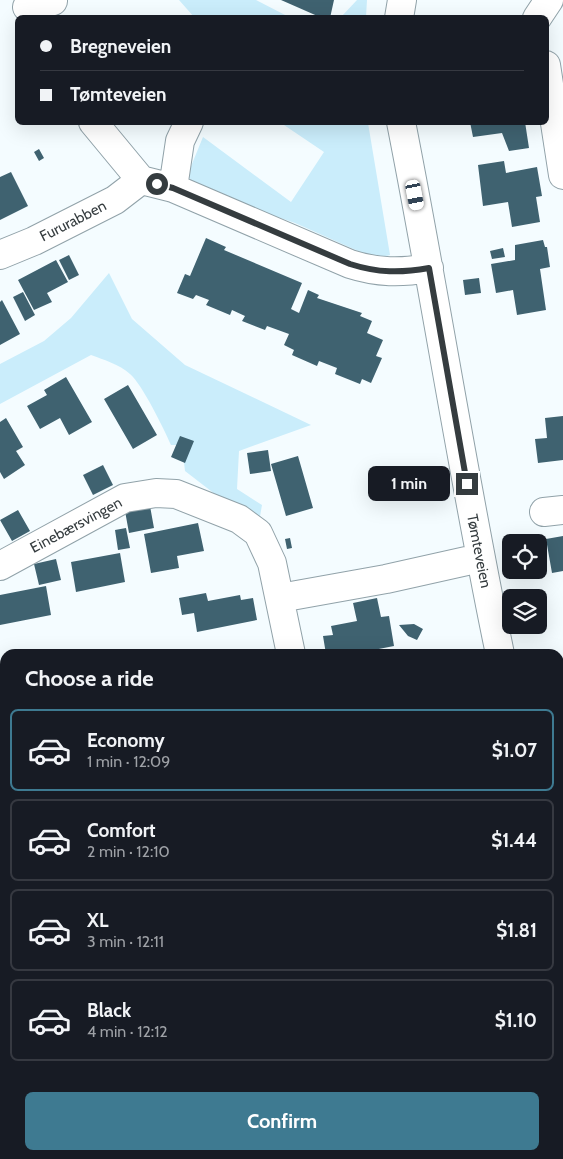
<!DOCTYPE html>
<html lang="en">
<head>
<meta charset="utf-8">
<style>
	body { margin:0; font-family:Cabin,sans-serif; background:#242831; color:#f1f3f6; height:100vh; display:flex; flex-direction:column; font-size:19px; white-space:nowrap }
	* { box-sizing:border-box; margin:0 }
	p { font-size:16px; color:#9ea1a6 }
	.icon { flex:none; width:28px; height:28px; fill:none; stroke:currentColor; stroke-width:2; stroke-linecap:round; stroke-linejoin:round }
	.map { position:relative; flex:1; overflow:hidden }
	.drawer { position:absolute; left:0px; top:649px; width:564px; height:511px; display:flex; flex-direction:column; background:#171b24; border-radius:15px 15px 0 0; box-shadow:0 5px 20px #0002 }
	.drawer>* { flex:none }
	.guide { position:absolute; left:15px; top:15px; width:534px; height:110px; border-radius:8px; box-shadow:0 5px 20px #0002; display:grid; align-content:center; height:110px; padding:0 25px; background:#171b24 }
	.tools { position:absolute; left:502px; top:534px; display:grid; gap:10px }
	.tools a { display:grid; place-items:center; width:45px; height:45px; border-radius:8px; background:#171b24; box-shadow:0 5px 20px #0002; font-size:25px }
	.end { position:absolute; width:22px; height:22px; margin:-11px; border:6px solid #353c3f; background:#fff; box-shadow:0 0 0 2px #fff }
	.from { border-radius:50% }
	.bubble { position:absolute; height:35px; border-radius:8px; background:#171b24; box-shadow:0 5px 20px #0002; font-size:16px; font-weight:700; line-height:35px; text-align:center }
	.car { position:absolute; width:15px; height:30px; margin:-15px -8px; border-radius:6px; box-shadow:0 0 4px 1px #0007; background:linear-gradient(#fff 24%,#345 0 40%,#fff 0 76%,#345 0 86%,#fff 0) }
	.guide b { display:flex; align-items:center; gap:18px; height:48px; font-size:19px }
	.guide b+b { border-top:1px solid #363941 }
	.guide i { width:12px; height:12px; background:#f1f3f6 }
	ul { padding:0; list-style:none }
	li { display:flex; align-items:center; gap:15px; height:82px; margin:0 10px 8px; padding:0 15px; border:2px solid #363941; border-radius:8px }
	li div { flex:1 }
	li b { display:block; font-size:19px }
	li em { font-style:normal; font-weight:700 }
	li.on { border-color:#3e7a91 }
	li>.icon { width:45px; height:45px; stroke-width:1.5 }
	h2 { padding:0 25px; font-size:22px; line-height:60px }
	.button { display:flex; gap:10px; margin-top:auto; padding:10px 25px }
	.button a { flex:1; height:58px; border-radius:8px; background:#3e7a91; color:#fff; font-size:20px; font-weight:700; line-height:58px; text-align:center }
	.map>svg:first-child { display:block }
	.green { fill:#caedfb }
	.building { fill:#3f6270 }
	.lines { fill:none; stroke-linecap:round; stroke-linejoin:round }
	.minor-casing { stroke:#91a2a9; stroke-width:30 }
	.minor { stroke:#fff; stroke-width:28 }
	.route { stroke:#353c3f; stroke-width:6 }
	.labels { text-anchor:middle; stroke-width:5; stroke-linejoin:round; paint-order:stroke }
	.street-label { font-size:15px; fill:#353c3f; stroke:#fff }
</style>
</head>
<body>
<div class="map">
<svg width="563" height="1159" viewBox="0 0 563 1159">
	<rect width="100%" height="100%" fill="#f4fcff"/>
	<path class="green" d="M179,0h77l33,17h-95z
		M357,0h10l-1,17h-25z
		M281,123h87l22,132 -14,4 -81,-36 -94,-32 -14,-15 16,-39 88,65 33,-50z
		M109,273l23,46 53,46 126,60 -72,26 -2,38 25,16 -3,17 -26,-14 -48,-37 -3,-26h-11c-7,-16 -29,-61 -41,-71 -11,-10 -26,-14 -39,-19l-91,49v-40l44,-23 27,-23z
		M0,859l5,1v141l-5,-2z
		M559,1060h4v99h-214l-4,-4h214z"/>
	<path class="building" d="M281,0h53l-4,18h-8z
		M470,122h55l4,26 -20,3 -7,-18 -29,4z
		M39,149l5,9 -5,3 -5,-9z
		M504,161l2,12 31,-6 5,29 -6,1 4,25 -28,5 -4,-25 -25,4 -5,-41z
		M11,172l17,34 -28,14v-43z
		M206,238l20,9 -2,3 78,33 -11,26 8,4 9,-23 11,5 -2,3 45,15 -2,3 12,5 -5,12 16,7 -7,16 6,2 -11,25 -9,-4 -2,5 -25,-10 2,-6 -18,-7 -2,5 -25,-11 2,-5 -10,-5 5,-11 -22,-8 -2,4 -23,-9 3,-5 -13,-6 -2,5 -24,-10 3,-5 -13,-5 -3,4 -16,-6 8,-19 5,2z
		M543,240l2,7h2l3,20 -10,2 6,41 -29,5 -4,-25 -17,3 -5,-29 24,-4v-15z
		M503,248l2,9 -13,2 -2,-8z
		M69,255l10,20 -10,5 -10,-20z
		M56,260l12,22 -21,11 5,9 -18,8 -16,-30z
		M479,278l2,15 -16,2 -2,-15z
		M23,292l12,23 -10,6 -12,-24z
		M2,300l18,34 -20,11v-43z
		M66,377l26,45 -23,13 -9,-17 -20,11 -13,-23 20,-11 -3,-5z
		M128,385l29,50 -24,14 -29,-50z
		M563,416v44l-25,3 -3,-24 12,-1 -2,-20z
		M6,418l17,29 -7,4 9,14 -21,14 -4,-7v-50z
		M180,436l14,5 -9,22 -14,-6z
		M268,450l3,21 -21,3 -3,-21z
		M298,456l15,52 -27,8 -15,-52z
		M103,465l10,20 -20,10 -10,-20z
		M150,506l4,22 -25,5 -4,-22z
		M18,510l12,21 -18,10 -12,-21z
		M198,523l6,28 -27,5 2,12 -28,5 -7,-39z
		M126,528l4,20 -12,2 -3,-20z
		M563,536v35l-11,2 -6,-34z
		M290,538l2,10 -5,1 -2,-10z
		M120,553l5,29 -49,10 -5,-30z
		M56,559l5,21 -22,5 -5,-21z
		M46,586l5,29 -51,10v-30z
		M206,593l2,8 32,-6 1,5 12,-2 4,22 -60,12 -3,-19 -12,2 -3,-17z
		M377,598l4,19 8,-1 5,30 -41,8h-27l-3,-18 10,-1 -2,-9 26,-5 -4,-18z
		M414,624l9,5 -6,11 -9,-4 -9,-11z
		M0,781l5,1v12l-5,-1z
		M1,795l4,1v29l-5,-1z
		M559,884h4v56h-4z
		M15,1155h42l1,4h-54z
		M163,1155h102l4,4h-103z"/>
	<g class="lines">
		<defs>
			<path id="minor" d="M27,7l26,-6
				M399,18l3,-18
				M537,18l12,-18
				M546,65l17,110
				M93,122l48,58 32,8 177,76c28,9 51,9 79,4
				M401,122c35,177 62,355 99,532
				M173,188l7,-47 9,-19
				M0,255l34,-14 81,-41 26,-20
				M544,512l19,-2
				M0,566l125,-68 31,-5 20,1 63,25 19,14 14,30 19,91
				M280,598l106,-19 94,-21
				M559,753h4
				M0,764l5,1
				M559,846l4,-27
				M559,1046h4
				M0,1093l5,-1
				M0,1143l5,-1
				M78,1155l4,4
				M146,1155l3,4
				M315,1155l3,4"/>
		</defs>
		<use href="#minor" class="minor-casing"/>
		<use href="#minor" class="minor"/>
	</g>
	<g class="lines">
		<path class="route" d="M157,184l16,4 177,76c28,9 51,9 79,4l38,216"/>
	</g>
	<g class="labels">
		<g class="street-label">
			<text transform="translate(73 221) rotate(-27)" y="5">Fururabben</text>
			<text transform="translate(76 525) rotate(-28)" y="5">Einebærsvingen</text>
			<text transform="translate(479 551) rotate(79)" y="5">Tømteveien</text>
		</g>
	</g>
</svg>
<div class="tools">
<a><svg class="icon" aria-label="locate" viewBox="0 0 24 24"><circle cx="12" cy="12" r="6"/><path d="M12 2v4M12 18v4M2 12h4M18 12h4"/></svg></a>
<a><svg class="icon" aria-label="layers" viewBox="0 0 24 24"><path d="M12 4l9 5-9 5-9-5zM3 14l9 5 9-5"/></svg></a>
</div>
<i class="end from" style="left:157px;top:184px"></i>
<i class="end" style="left:467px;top:484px"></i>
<div class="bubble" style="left:368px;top:466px;width:82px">1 min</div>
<i class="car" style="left:415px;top:195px;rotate:169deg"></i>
<div class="guide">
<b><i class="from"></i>Bregneveien</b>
<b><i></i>Tømteveien</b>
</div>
<section class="drawer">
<h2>Choose a ride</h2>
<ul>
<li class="on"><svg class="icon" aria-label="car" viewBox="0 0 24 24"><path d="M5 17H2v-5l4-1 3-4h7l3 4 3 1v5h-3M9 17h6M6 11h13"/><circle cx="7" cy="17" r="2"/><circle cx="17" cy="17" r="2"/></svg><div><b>Economy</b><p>1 min · 12:09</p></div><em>$1.07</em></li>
<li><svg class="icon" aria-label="car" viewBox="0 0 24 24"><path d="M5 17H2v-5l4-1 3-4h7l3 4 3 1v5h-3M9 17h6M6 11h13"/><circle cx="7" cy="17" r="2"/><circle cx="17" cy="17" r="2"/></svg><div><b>Comfort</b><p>2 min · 12:10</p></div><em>$1.44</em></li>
<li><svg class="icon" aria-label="car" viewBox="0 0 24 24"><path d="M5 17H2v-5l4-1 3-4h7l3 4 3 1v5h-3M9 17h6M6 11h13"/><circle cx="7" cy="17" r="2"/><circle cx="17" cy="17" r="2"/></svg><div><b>XL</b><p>3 min · 12:11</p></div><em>$1.81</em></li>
<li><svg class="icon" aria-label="car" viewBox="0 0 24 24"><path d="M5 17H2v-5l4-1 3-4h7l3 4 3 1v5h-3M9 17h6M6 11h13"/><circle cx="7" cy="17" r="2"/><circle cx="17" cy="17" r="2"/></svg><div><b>Black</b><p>4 min · 12:12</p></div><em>$1.10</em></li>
</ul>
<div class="button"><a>Confirm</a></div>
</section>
</div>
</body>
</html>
